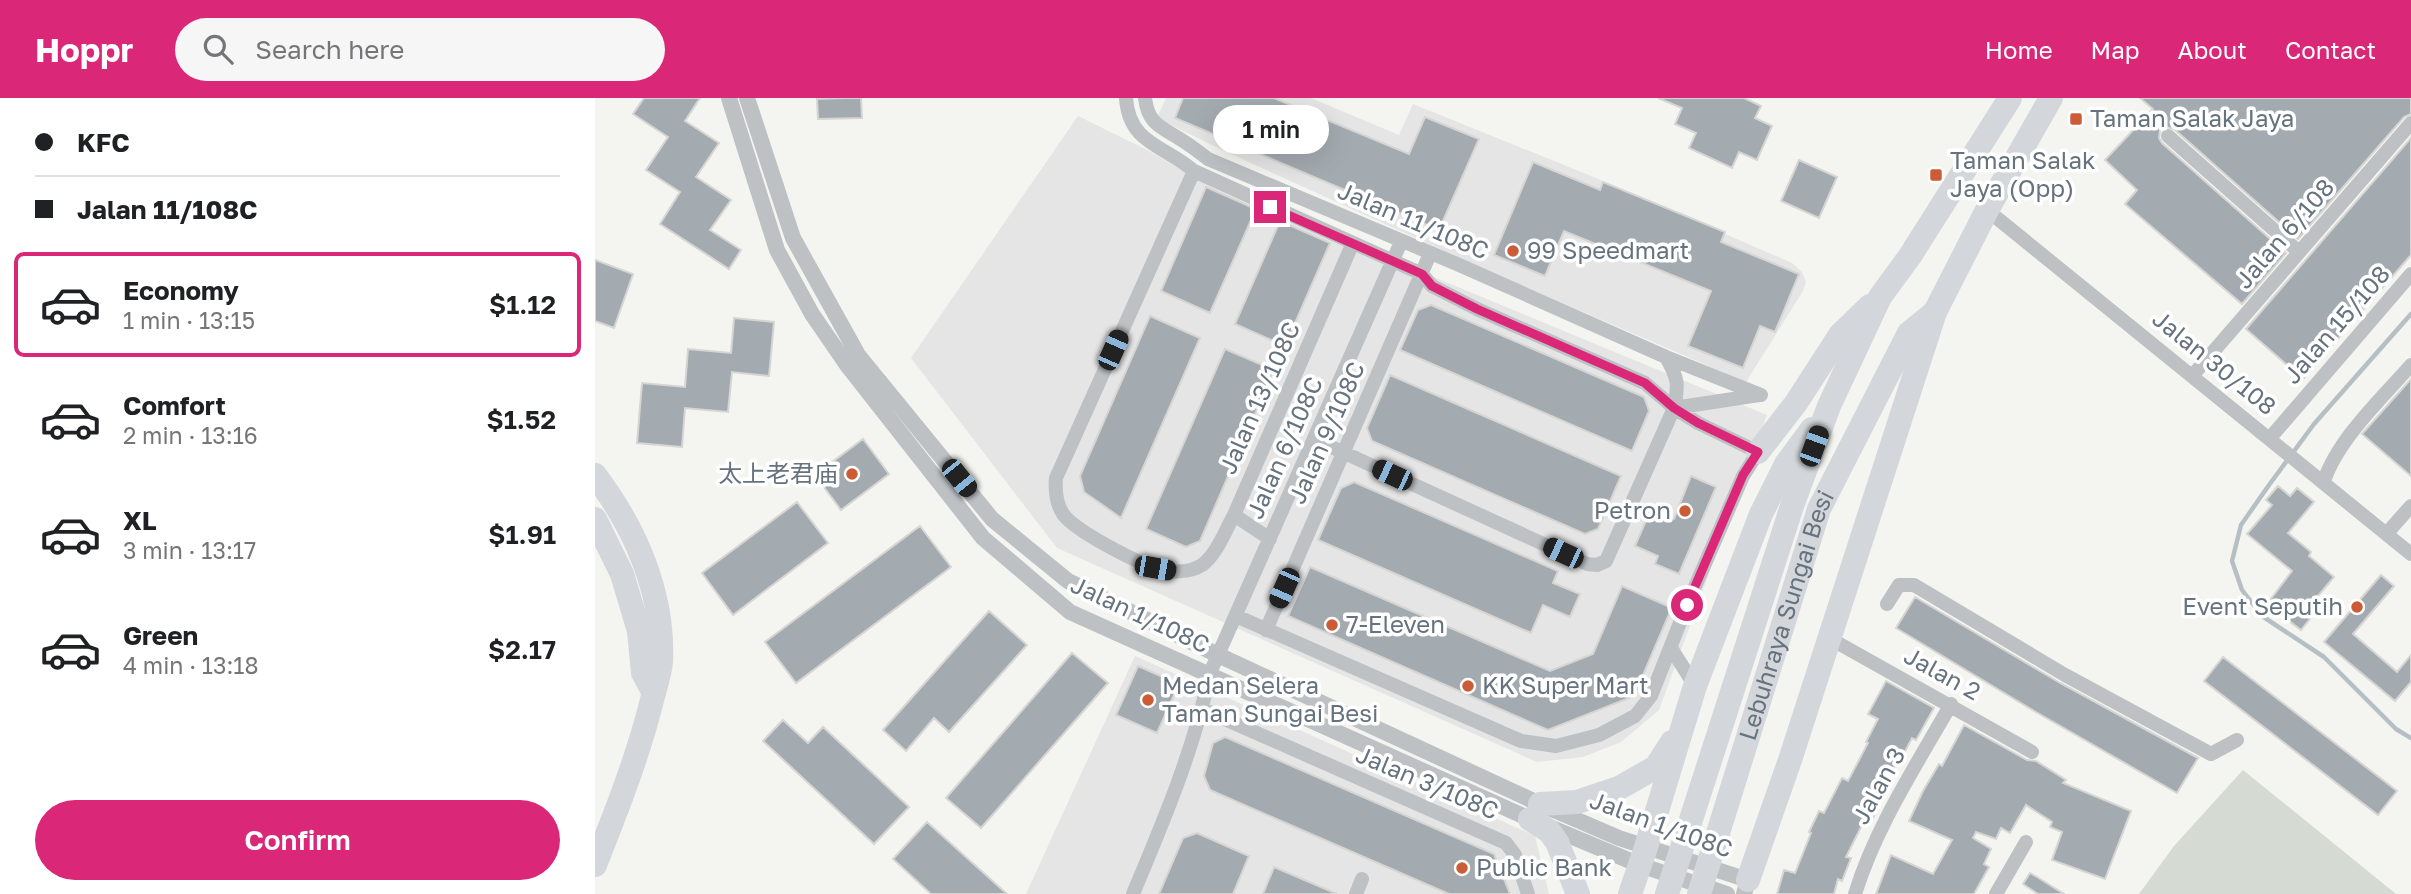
<!DOCTYPE html>
<html lang="en">
<head>
<meta charset="utf-8">
<style>
	body { margin:0; font-family:"Golos Text","Noto Sans SC",sans-serif; background:#f6f6f6; color:#202124; height:100vh; display:flex; flex-direction:column; font-size:26px; white-space:nowrap }
	* { box-sizing:border-box; margin:0 }
	p { font-size:23px; color:#757577 }
	.icon { flex:none; width:38px; height:38px; fill:none; stroke:currentColor; stroke-width:2; stroke-linecap:round; stroke-linejoin:round }
	.map { position:relative; flex:1; overflow:hidden }
	.side { display:flex; flex-direction:column; background:#fff; width:595px }
	.side>* { flex:none }
	.guide { display:grid; align-content:center; height:154px; padding:0 35px; background:#fff }
	.end { position:absolute; width:32px; height:32px; margin:-16px; border:9px solid #db2777; background:#fff; box-shadow:0 0 0 4px #fff }
	.from { border-radius:50% }
	.bubble { position:absolute; height:49px; border-radius:24px; background:#fff; box-shadow:0 7px 28px #0002; font-size:23px; font-weight:600; line-height:49px; text-align:center }
	.car { position:absolute; width:21px; height:42px; margin:-21px -10px; border-radius:9px; box-shadow:0 0 5px 2px #0007; background:linear-gradient(#222 24%,#8ab4d8 0 40%,#222 0 76%,#8ab4d8 0 86%,#222 0) }
	.guide b { display:flex; align-items:center; gap:24px; height:66px; font-size:26px }
	.guide b+b { border-top:2px solid #e0e0e0 }
	.guide i { width:18px; height:18px; background:#202124 }
	ul { padding:0; list-style:none }
	li { display:flex; align-items:center; gap:21px; height:105px; margin:0 14px 10px; padding:0 21px; border:4px solid transparent; border-radius:10px }
	li div { flex:1 }
	li b { display:block; font-size:26px }
	li em { font-style:normal; font-weight:600 }
	li.current { border-color:#db2777 }
	li>.icon { width:63px; height:63px; stroke-width:1.5 }
	.button { display:flex; gap:14px; margin-top:auto; padding:14px 35px }
	.button a { flex:1; height:80px; border-radius:42px; background:#db2777; color:#fff; font-size:28px; font-weight:600; line-height:80px; text-align:center }
	header { display:flex; align-items:center; gap:42px; box-sizing:border-box; height:98px; padding:0 35px; background:#db2777; color:#fff }
	header strong { font-size:33px }
	nav { display:flex; gap:38px; margin-inline-start:auto; font-size:24px }
	.search { width:490px; height:63px; background:#f6f6f6; display:flex; align-items:center; gap:18px; box-sizing:border-box; padding:0 24px; border-radius:38px; color:#757577; font-size:26px }
	main { display:flex; flex:1; min-height:0 }
	.map>svg:first-child { display:block }
	.built { fill:#e4e5e4 }
	.green { fill:#d5dad2 }
	.lines { fill:none; stroke-linecap:round; stroke-linejoin:round }
	.stream { stroke:#b6c0c4; stroke-width:4.5 }
	.building { fill:#a4abb0; stroke:#d5d5d3; stroke-width:2 }
	.minor { stroke:#bdc1c4; stroke-width:14 }
	.tertiary { stroke:#bdc1c4; stroke-width:16 }
	.motorway { stroke:#d3d7db; stroke-width:24 }
	.route { stroke:#db2777; stroke-width:9 }
	.poi-dot { fill:#cc5c38; stroke:#fff; stroke-width:2.5 }
	.labels { text-anchor:middle; stroke-width:7; stroke-linejoin:round; paint-order:stroke }
	.poi-label { font-size:24px; fill:#66737e; stroke:#fff; text-anchor:start }
	.street-label { font-size:24px; fill:#66737e; stroke:#fff }
</style>
</head>
<body>
<header>
<strong>Hoppr</strong>
<div class="search"><svg class="icon" aria-label="search" viewBox="0 0 24 24"><circle cx="10" cy="10" r="6"/><path d="M15 15l6 6"/></svg>Search here</div>
<nav><a>Home</a><a>Map</a><a>About</a><a>Contact</a></nav>
</header>
<main>
<section class="side">
<div class="guide">
<b><i class="from"></i>KFC</b>
<b><i></i>Jalan 11/108C</b>
</div>
<ul>
<li class="current"><svg class="icon" aria-label="car" viewBox="0 0 24 24"><path d="M5 17H2v-5l4-1 3-4h7l3 4 3 1v5h-3M9 17h6M6 11h13"/><circle cx="7" cy="17" r="2"/><circle cx="17" cy="17" r="2"/></svg><div><b>Economy</b><p>1 min · 13:15</p></div><em>$1.12</em></li>
<li><svg class="icon" aria-label="car" viewBox="0 0 24 24"><path d="M5 17H2v-5l4-1 3-4h7l3 4 3 1v5h-3M9 17h6M6 11h13"/><circle cx="7" cy="17" r="2"/><circle cx="17" cy="17" r="2"/></svg><div><b>Comfort</b><p>2 min · 13:16</p></div><em>$1.52</em></li>
<li><svg class="icon" aria-label="car" viewBox="0 0 24 24"><path d="M5 17H2v-5l4-1 3-4h7l3 4 3 1v5h-3M9 17h6M6 11h13"/><circle cx="7" cy="17" r="2"/><circle cx="17" cy="17" r="2"/></svg><div><b>XL</b><p>3 min · 13:17</p></div><em>$1.91</em></li>
<li><svg class="icon" aria-label="car" viewBox="0 0 24 24"><path d="M5 17H2v-5l4-1 3-4h7l3 4 3 1v5h-3M9 17h6M6 11h13"/><circle cx="7" cy="17" r="2"/><circle cx="17" cy="17" r="2"/></svg><div><b>Green</b><p>4 min · 13:18</p></div><em>$2.17</em></li>
</ul>
<div class="button"><a>Confirm</a></div>
</section>
<div class="map">
<svg width="1816" height="796" viewBox="0 0 1816 796">
	<rect width="100%" height="100%" fill="#f4f4f0"/>
	<path class="built" d="M571,0h145l88,37 14,-31 188,76 191,83 10,9 4,10 -3,9 -57,91 -251,-108 -277,-126 -61,-30z
		M483,18l69,34 52,30 568,235 -108,295 -38,32 -38,15 -46,5 -480,-214 -146,-190z
		M540,558l400,180 14,58h-523z"/>
	<path class="green" d="M1648,672l153,124h-257l35,-48z"/>
	<g class="lines">
		<path class="stream" d="M1816,216l-97,110 -45,61 -28,40 -9,36 10,29 20,26 62,41 72,72 15,9"/>
	</g>
	<path class="building" d="M49,0h56l-15,23 34,22 -23,34 35,23 -21,30 31,20 -12,19 -69,-45 20,-32 -34,-22 22,-33 -35,-23z
		M249,0h17l1,20 -44,1 -1,-20z
		M588,0h91l135,56 16,-37 54,22 -40,91 -264,-112z
		M1063,0h86l17,8 -6,12 17,8 -15,34 -18,-8 -7,16 -43,-20 7,-15 -21,-9 7,-16z
		M1545,0h271v16l-7,3 -106,122 -124,-110 -8,-2 -6,3 -1,8 3,5 124,110 -44,51 -117,-100 12,-14 -32,-30 48,-51z
		M1816,40v117l-108,124 -57,-50z
		M1204,62l38,17 -18,41 -38,-17z
		M938,64l67,28 3,-8 122,50 -4,10 78,32 -24,58 -15,-6 -17,42 -55,-22 23,-55 -147,-60 -19,45 -51,-21z
		M611,89l50,22 -46,104 -49,-22z
		M685,123l50,22 -45,103 -50,-22z
		M0,162l38,14 -19,54 -19,-7z
		M836,207l213,92 5,14 -17,40 -232,-101 18,-40z
		M555,218l50,22 -79,180 -37,-26 -4,-16z
		M139,220l40,4 -5,54 -37,-4 -4,40 -43,-4 -3,39 -45,-4 5,-60 43,4 3,-38 43,4z
		M630,251l49,21 -74,171 -14,6 -40,-18z
		M795,277l231,101 -23,53 -13,5 -213,-93 -5,-13z
		M1816,281v97l-49,-42z
		M268,341l26,35 -48,36 -26,-35z
		M1096,378l25,11 -37,87 -24,-10 3,-8 -23,-10 16,-37 23,10z
		M759,384l204,89 -5,12 27,11 -10,23 -27,-12 -12,28 -213,-93 23,-52z
		M1683,388l12,10 7,-8 17,14 -26,31 23,19 -2,4 25,21 -28,33 7,5 -12,15 -34,-26 25,-33 -45,-37 25,-29 -6,-5z
		M202,404l31,41 -95,72 -31,-42z
		M325,428l31,41 -155,116 -31,-41z
		M715,469l240,104 43,-17 29,-68 48,21v5l-36,84 -86,34 -260,-114z
		M1786,477l13,11 -41,48 44,38 14,-17v27l-16,19 -71,-59z
		M1320,499l145,86 138,75 -21,35 -141,-81 -140,-84z
		M394,513l38,34 -78,87 -15,-14 -28,33 -23,-21z
		M477,555l36,30 -127,145 -35,-30z
		M1628,559l174,134 -19,24 -174,-134z
		M543,568l41,18 -22,49 -41,-18z
		M1291,583l48,27 -18,32 -4,-2 -11,21 -2,-1 -20,38 4,2 -11,22 -6,-3 -20,40 5,1 -9,23 -4,-2 -4,15h-57l7,-24 11,3 16,-40 -2,-1 10,-21 5,2 18,-35 6,3 20,-38 -2,-1 12,-23 -10,-5z
		M188,622l25,23 15,-16 86,80 -35,37 -111,-103z
		M1369,627l63,35 9,1 30,19 -3,3 68,28 -26,68 -53,-19 10,-28 -12,-5 2,-5 -26,-17 -16,28 -9,-5 -5,11 -20,-7 -3,6 18,11 -7,15 5,3 -15,27h-98l15,-39 42,19 19,-34 -43,-19 14,-30 16,-27 3,2z
		M630,639l269,117 16,40h-61l-239,-104 -6,-14 9,-33z
		M332,724l80,72h-76l-38,-35z
		M602,735l52,23 -16,38h-74l24,-56z
		M679,769l63,27h-74z
		M1435,775l7,4 27,17h-26l-15,-10z"/>
	<g class="lines">
		<path class="minor" d="M531,0c3,46 38,47 68,73l228,103 10,12 45,23 168,74 29,25 24,15 60,29 -15,24 -56,129 -36,91 -16,20 -36,19 -43,11 -35,-5 -285,-125
			M550,0c3,26 16,29 35,41 10,6 19,13 28,20l249,105 209,93 95,38
			M1573,38l131,116
			M599,73l-138,307c-1,12 0,25 7,36 12,17 71,47 92,54 14,5 35,5 47,-3 15,-11 23,-34 32,-50l118,-270
			M1392,112l424,344
			M1598,277l218,-252
			M1079,310l85,-13
			M1675,340l141,-164
			M719,341l273,125 10,1 9,-4 68,-153c5,-24 4,-30 -8,-51
			M1729,383c14,-42 58,-83 87,-116
			M639,417l36,24
			M1792,435l24,-27
			M1292,506l12,-19h15l151,90 146,79 26,-14
			M671,532l164,-376
			M1234,540l203,114
			M1076,550l24,38
			M607,611l304,134 9,12 13,39
			M538,796c30,-72 61,-144 77,-221l191,-431
			M761,796l6,-15
			M1260,796c21,-68 61,-128 96,-190
			M1401,796l30,-52"/>
		<path class="tertiary" d="M134,0l48,152 35,64 35,51 136,173 87,74 460,207 110,46 87,29
			M152,0l46,140 65,117 134,164 76,62 150,74 322,149 79,34 129,42 -4,14"/>
		<g class="motorway">
			<path d="M1163,354l38,-49 44,-68 30,-29"/>
			<path d="M0,377c41,54 69,119 66,187 -1,14 -7,28 -10,42 -14,55 -35,108 -56,161"/>
			<path d="M0,421l27,55 17,57 4,42 11,20"/>
			<path d="M945,706l37,-2 42,-14 37,-21 16,-25"/>
			<path d="M935,721l19,12 8,11 21,52"/>
			<path d="M1153,782l42,-120 145,-448"/>
			<path d="M1035,796l16,-47 49,-161 66,-172 25,-50 26,-35"/>
			<path d="M1072,796l125,-388 37,-100 51,-109 30,-41 100,-158"/>
			<path id="s1" d="M1104,796l120,-385 90,-176 26,-21 52,-102 64,-112"/>
		</g>
	</g>
	<g class="lines">
		<path class="route" d="M675,109l152,67 10,12 45,23 168,74 29,25 24,15 60,29 -15,23 -56,130"/>
	</g>
	<g class="poi-dot">
		<rect x="1474" y="14" width="14" height="14" rx="3.5"/>
		<rect x="1334" y="70" width="14" height="14" rx="3.5"/>
		<circle cx="918" cy="153" r="7"/>
		<circle cx="257" cy="376" r="7"/>
		<circle cx="1090" cy="413" r="7"/>
		<circle cx="1762" cy="509" r="7"/>
		<circle cx="737" cy="527" r="7"/>
		<circle cx="873" cy="588" r="7"/>
		<circle cx="553" cy="602" r="7"/>
		<circle cx="867" cy="770" r="7"/>
	</g>
	<g class="labels">
		<g class="poi-label">
			<text x="1495" y="29">Taman Salak Jaya</text>
			<text x="1355" y="71">Taman Salak<tspan x="1355" dy="28">Jaya (Opp)</tspan></text>
			<text x="932" y="161">99 Speedmart</text>
			<text x="243" y="384" text-anchor="end">太上老君庙</text>
			<text x="1076" y="421" text-anchor="end">Petron</text>
			<text x="1748" y="517" text-anchor="end">Event Seputih</text>
			<text x="751" y="535">7-Eleven</text>
			<text x="567" y="596">Medan Selera<tspan x="567" dy="28">Taman Sungai Besi</tspan></text>
			<text x="887" y="596">KK Super Mart</text>
			<text x="881" y="778">Public Bank</text>
		</g>
		<g class="street-label">
			<text transform="translate(818 123) rotate(23)" y="8">Jalan 11/108C</text>
			<text transform="translate(1690 136) rotate(-49)" y="8">Jalan 6/108</text>
			<text transform="translate(1742 227) rotate(-49)" y="8">Jalan 15/108</text>
			<text transform="translate(1619 265) rotate(39)" y="8">Jalan 30/108</text>
			<text transform="translate(665 300) rotate(-66)" y="8">Jalan 13/108C</text>
			<text transform="translate(732 335) rotate(-66)" y="8">Jalan 9/108C</text>
			<text transform="translate(690 350) rotate(-66)" y="8">Jalan 6/108C</text>
			<text transform="translate(545 517) rotate(25)" y="8">Jalan 1/108C</text>
			<text dy="8" stroke="none"><textPath href="#s1" startOffset="292">Lebuhraya Sungai Besi</textPath></text>
			<text transform="translate(1347 576) rotate(29)" y="8">Jalan 2</text>
			<text transform="translate(832 685) rotate(23)" y="8">Jalan 3/108C</text>
			<text transform="translate(1284 688) rotate(-61)" y="8">Jalan 3</text>
			<text transform="translate(1066 727) rotate(20)" y="8">Jalan 1/108C</text>
		</g>
	</g>
</svg>
<i class="end from" style="left:1092px;top:507px"></i>
<i class="end" style="left:675px;top:109px"></i>
<div class="bubble" style="left:618px;top:7px;width:116px">1 min</div>
<i class="car" style="left:518px;top:252px;rotate:24deg"></i>
<i class="car" style="left:1219px;top:348px;rotate:20deg"></i>
<i class="car" style="left:797px;top:377px;rotate:295deg"></i>
<i class="car" style="left:364px;top:380px;rotate:141deg"></i>
<i class="car" style="left:968px;top:455px;rotate:295deg"></i>
<i class="car" style="left:560px;top:470px;rotate:100deg"></i>
<i class="car" style="left:689px;top:490px;rotate:204deg"></i>
</div>
</main>
</body>
</html>
